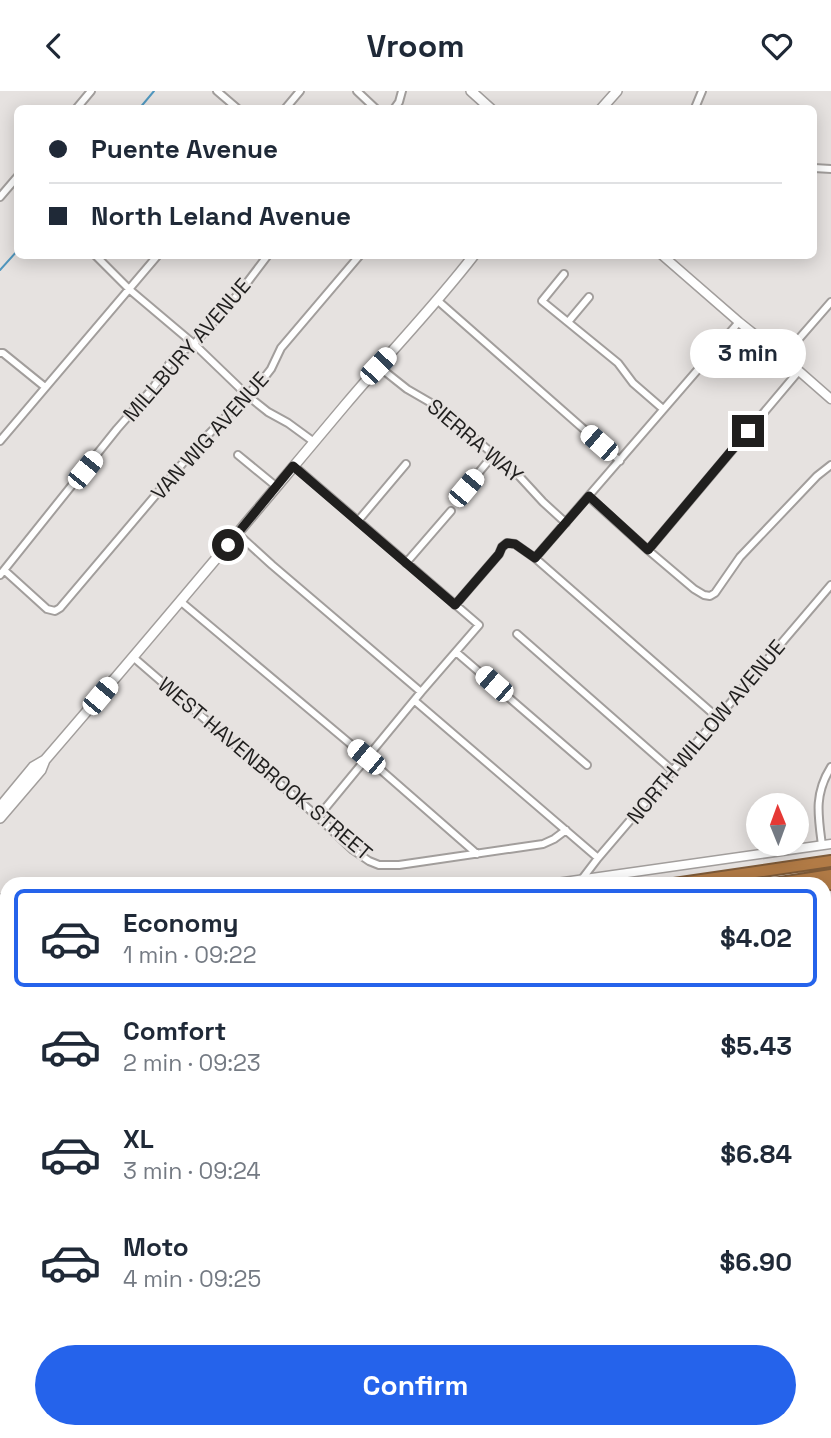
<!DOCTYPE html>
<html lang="en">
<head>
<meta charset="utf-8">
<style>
	body { margin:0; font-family:"Space Grotesk",sans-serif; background:#f6f6f7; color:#1f2937; height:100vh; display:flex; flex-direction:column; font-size:26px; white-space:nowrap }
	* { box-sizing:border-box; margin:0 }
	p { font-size:23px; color:#747a83 }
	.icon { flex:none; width:38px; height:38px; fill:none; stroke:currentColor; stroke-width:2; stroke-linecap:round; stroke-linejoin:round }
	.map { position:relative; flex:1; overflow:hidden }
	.drawer { position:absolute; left:0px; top:786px; width:831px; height:562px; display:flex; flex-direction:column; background:#fff; border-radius:21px 21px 0 0; box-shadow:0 4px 18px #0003 }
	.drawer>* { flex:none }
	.top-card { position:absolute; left:14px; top:14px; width:803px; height:154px; border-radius:10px; box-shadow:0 4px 18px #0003; display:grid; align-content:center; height:154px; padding:0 35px; background:#fff }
	.needle { width:46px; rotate:359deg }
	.buttons { position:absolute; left:746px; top:702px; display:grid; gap:14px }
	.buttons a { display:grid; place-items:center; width:63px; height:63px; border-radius:50%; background:#fff; box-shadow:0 4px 18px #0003; font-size:35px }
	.end { position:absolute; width:32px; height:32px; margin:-16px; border:9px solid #201f1e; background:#fff; box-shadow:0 0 0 4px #fff }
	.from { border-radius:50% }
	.bubble { position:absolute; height:49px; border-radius:24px; background:#fff; box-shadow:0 4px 18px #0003; font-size:23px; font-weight:700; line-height:49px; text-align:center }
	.car { position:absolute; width:21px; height:42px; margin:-21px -10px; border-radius:9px; box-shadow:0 0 5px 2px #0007; background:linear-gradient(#fff 24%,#345 0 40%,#fff 0 76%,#345 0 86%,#fff 0) }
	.top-card b { display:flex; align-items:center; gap:24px; height:66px; font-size:26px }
	.top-card b+b { border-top:2px solid #e0e1e3 }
	.top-card i { width:18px; height:18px; background:#1f2937 }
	ul { padding:12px 0 0; list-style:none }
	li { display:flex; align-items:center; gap:21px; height:98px; margin:0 14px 10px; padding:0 21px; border:4px solid transparent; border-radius:10px }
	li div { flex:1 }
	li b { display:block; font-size:26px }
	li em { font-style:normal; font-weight:700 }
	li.on { border-color:#2563eb }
	li>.icon { width:63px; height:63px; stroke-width:1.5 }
	.cta { display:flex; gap:14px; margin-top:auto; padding:14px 35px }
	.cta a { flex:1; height:80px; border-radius:42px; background:#2563eb; color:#fff; font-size:28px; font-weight:700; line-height:80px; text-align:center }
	header { display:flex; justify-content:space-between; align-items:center; height:91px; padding:0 35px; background:#fff; font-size:32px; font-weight:700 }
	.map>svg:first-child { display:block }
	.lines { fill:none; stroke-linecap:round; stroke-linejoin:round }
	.stream { stroke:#5197be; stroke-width:2 }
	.minor-casing { stroke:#a29e9c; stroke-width:10 }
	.tertiary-casing { stroke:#a29e9c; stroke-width:11 }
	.secondary-casing { stroke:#a29e9c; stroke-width:12 }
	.motorway-casing { stroke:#7f5b38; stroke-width:14 }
	.minor { stroke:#fff; stroke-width:6 }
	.tertiary { stroke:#fff; stroke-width:8 }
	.secondary { stroke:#fff; stroke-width:9 }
	.motorway { stroke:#b27b46; stroke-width:10 }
	.route { stroke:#201f1e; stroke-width:9 }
	.labels { text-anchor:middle; stroke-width:5; stroke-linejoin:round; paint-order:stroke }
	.street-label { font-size:21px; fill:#201f1e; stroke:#e6e2e0 }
</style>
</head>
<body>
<header><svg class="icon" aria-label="back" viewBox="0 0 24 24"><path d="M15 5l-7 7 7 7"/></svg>Vroom<svg class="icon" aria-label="heart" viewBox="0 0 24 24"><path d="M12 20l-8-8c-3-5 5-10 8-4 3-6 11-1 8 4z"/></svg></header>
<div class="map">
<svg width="831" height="1347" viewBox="0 0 831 1347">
	<rect width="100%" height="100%" fill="#e6e2e0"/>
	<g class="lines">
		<path class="stream" d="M139,18l15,-18
			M0,179l18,-20
			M814,1347l17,-5"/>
		<defs>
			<path id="minor" d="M217,0l21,18
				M357,0l19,18
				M695,17l7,-17
				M76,18l15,-18
				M285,18l15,-18
				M394,18l5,-7 3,-11
				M814,77l17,1
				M0,106l18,-21
				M95,164l35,35 64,54 54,52 20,16 20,11 26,19
				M564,183l-22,27 76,62 15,20 30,26
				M437,209l183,161
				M568,231l21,-25
				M0,262h3l42,34
				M783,266l48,-55
				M378,275l29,23 31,18 82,70 23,25 23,21
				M0,350l158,-186
				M238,364l39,32
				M294,375l185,159 -58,67 -103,125
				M466,397l28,-34
				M589,406l59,53 46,39 10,6 6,1 5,-3 25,-36 77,-81 14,-11
				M358,430l48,-57
				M238,443l34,31 149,127
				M648,459l150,-178
				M535,467l204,-236
				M406,472l45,-52
				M4,479l43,39 8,2 5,-3 139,-164 65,-66 7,-9 10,-21 79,-93
				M0,484l117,-146 36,-41 19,-28 8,-7 14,-9 46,-52 28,-37
				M180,510l186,156 111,97
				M455,514l44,-51 3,-7 5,-4 8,1 20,14 183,160
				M517,543l156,137
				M456,561l131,113
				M133,566l185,160 35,33 16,11 10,4h20l144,-21 11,-5 12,-9
				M415,610l183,157
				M822,754c-4,-30 -8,-51 9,-78
				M582,788l16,-21 233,-273
				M824,876l7,-19
				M824,1050l7,-8
				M0,1147l7,-8
				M824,1160l7,5
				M0,1254l7,-8
				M824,1261l7,7
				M0,1330h7
				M297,1340l13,7
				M260,1347l6,-7
				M416,1347l11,-7
				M541,1347l6,-7
				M575,1347l6,-7"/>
			<path id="tertiary" d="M662,164l77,67 44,35 48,42
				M550,793l281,-40
				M824,824l7,-1
				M0,961l7,-3
				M824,1249l7,-8
				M620,1340l8,7
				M105,1347l6,-7
				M740,1347l6,-7"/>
			<path id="secondary" d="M471,0l20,18
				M601,18l16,-18
				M0,716l33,-40 12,-7
				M0,727l41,-48 4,-10c102,-118 201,-237 301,-356 42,-50 88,-97 128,-149
				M0,808l7,5"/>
			<path id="motorway" d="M674,793l157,-23
				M774,793l57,-9
				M824,794l7,-1
				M0,841l7,-11
				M0,889l7,-1
				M0,904l7,-1
				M0,913l7,-2
				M0,922l7,-2"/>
		</defs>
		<use href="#minor" class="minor-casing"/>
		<use href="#tertiary" class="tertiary-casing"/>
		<use href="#secondary" class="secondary-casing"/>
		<use href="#motorway" class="motorway-casing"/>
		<use href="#minor" class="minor"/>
		<use href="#tertiary" class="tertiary"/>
		<use href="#secondary" class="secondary"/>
		<use href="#motorway" class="motorway"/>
	</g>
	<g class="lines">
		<path class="route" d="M228,454l65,-79 162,139 44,-51 3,-7 5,-4 8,1 20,14 54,-62 59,54 100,-119"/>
	</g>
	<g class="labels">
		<g class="street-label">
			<text transform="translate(187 259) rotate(-49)" y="7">MILLBURY AVENUE</text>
			<text transform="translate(210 345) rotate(-48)" y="7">VAN WIG AVENUE</text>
			<text transform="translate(475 350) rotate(40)" y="7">SIERRA WAY</text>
			<text transform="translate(706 641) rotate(-50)" y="7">NORTH WILLOW AVENUE</text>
			<text transform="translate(265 678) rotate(40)" y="7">WEST HAVENBROOK STREET</text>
		</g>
	</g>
</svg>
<div class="buttons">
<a><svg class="needle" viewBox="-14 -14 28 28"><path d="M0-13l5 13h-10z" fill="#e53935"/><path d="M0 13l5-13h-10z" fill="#747a83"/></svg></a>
</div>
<i class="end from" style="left:228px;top:454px"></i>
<i class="end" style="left:748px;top:340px"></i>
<div class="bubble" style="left:690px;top:238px;width:116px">3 min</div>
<i class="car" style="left:378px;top:275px;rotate:43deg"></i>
<i class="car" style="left:599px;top:352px;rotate:311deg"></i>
<i class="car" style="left:85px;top:379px;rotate:39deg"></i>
<i class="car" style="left:466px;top:397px;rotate:40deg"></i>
<i class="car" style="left:494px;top:593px;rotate:311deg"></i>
<i class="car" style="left:100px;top:605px;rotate:40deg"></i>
<i class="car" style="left:366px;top:666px;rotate:310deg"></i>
<div class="top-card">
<b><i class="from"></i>Puente Avenue</b>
<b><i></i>North Leland Avenue</b>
</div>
<section class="drawer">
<ul>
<li class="on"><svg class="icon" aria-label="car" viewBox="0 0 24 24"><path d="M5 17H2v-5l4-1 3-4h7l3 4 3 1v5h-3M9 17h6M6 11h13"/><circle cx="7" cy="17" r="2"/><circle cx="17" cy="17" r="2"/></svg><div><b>Economy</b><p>1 min · 09:22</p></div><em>$4.02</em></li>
<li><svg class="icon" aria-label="car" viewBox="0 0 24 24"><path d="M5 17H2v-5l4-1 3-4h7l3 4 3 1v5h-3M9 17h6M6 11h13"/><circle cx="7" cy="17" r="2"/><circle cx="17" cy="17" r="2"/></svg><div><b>Comfort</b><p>2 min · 09:23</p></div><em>$5.43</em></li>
<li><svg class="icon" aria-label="car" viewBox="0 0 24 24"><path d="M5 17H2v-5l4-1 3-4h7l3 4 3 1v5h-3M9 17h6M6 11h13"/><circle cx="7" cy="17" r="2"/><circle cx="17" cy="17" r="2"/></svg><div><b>XL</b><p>3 min · 09:24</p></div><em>$6.84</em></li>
<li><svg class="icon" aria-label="car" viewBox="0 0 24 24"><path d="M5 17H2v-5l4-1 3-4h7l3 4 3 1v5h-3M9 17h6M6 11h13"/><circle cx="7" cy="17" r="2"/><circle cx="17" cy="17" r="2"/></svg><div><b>Moto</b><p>4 min · 09:25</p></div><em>$6.90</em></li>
</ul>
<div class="cta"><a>Confirm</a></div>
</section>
</div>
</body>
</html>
